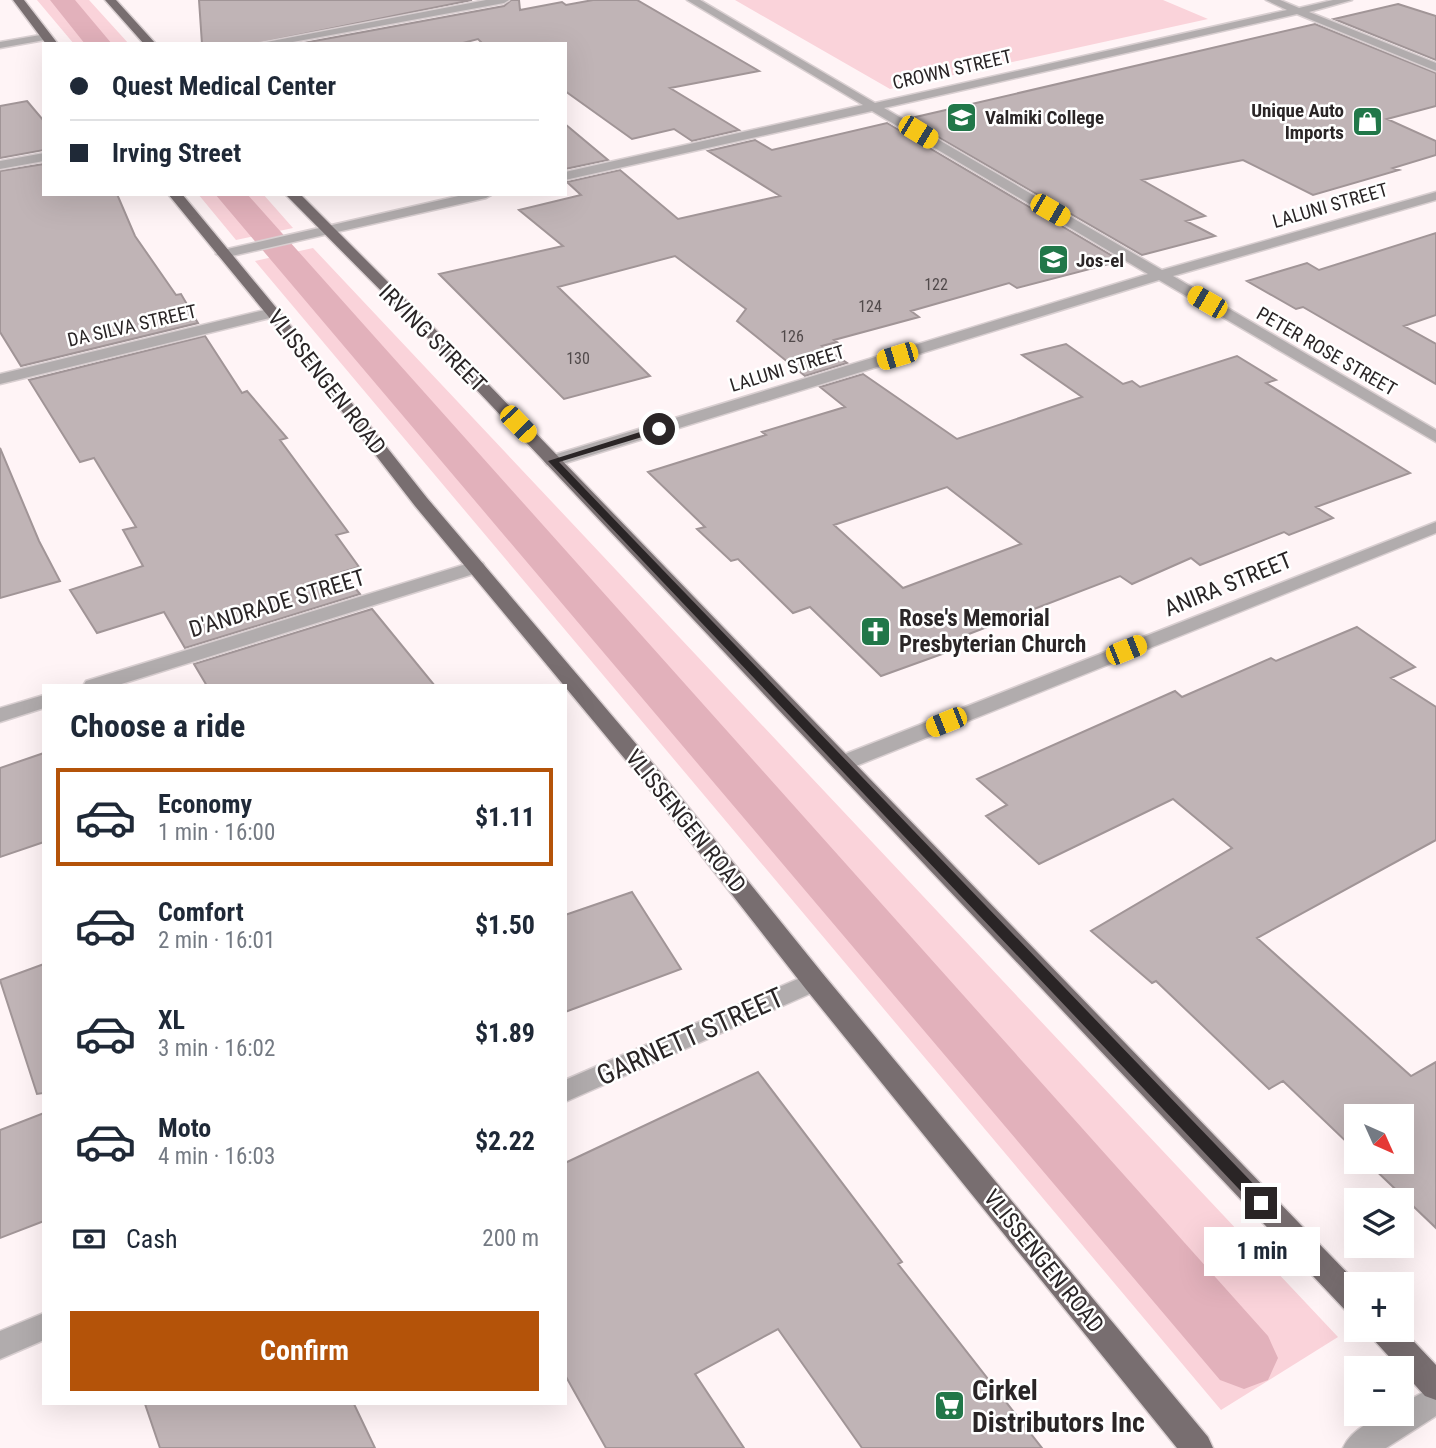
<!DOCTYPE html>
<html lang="en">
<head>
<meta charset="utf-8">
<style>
	body { margin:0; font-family:"Roboto Condensed",sans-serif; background:#f2f2f3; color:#1f2937; height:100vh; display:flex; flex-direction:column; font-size:26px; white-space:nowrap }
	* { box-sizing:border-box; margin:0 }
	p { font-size:23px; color:#747a83 }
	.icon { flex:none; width:38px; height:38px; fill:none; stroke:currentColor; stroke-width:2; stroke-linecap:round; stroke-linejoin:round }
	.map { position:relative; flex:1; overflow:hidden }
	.drawer { position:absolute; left:42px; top:684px; width:525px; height:721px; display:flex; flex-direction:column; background:#fff; border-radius:0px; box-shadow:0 7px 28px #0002 }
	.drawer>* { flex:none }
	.guide { position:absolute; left:42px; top:42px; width:525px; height:154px; border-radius:0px; box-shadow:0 7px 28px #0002; display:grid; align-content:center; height:154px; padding:0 28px; background:#fff }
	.needle { width:46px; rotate:135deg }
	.tools { position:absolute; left:1344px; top:1104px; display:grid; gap:14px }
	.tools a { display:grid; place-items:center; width:70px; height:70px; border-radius:0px; background:#fff; box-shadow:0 7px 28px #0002; font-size:35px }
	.end { position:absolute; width:32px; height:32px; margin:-16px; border:9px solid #2a2526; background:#fff; box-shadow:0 0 0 4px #fff }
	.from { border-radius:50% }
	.bubble { position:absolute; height:49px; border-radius:0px; background:#fff; box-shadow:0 7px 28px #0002; font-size:23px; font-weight:700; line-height:49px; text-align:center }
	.car { position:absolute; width:21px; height:42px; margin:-21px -10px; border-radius:9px; box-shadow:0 0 5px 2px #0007; background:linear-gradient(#f5c518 24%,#345 0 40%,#f5c518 0 76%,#345 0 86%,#f5c518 0) }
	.guide b { display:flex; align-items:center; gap:24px; height:66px; font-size:26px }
	.guide b+b { border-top:2px solid #e0e1e3 }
	.guide i { width:18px; height:18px; background:#1f2937 }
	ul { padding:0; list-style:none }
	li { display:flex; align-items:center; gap:21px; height:98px; margin:0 14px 10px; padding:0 14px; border:4px solid transparent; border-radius:0px }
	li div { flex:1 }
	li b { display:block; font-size:26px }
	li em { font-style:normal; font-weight:700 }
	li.on { border-color:#b45309 }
	li>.icon { width:63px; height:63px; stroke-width:1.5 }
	h2 { padding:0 28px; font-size:32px; line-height:84px }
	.pay { display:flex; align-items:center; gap:18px; height:77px; padding:0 28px; font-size:26px }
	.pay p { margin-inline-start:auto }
	.cta { display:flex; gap:14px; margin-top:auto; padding:14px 28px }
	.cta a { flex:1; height:80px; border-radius:0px; background:#b45309; color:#fff; font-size:28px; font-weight:700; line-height:80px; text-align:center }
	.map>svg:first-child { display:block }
	.green { fill:#fad3da }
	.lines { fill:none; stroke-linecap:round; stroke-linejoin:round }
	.canal { fill:#e2b1bb; fill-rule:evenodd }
	.building { fill:#c0b4b6; stroke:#a19597; stroke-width:2; fill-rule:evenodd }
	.minor-casing { stroke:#d9cfd1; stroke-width:3 }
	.major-casing { stroke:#d9cfd1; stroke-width:3 }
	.minor { fill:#b1acad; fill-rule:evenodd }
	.major { fill:#786e70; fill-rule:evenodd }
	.route { fill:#2a2526 }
	.labels { text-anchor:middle; stroke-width:5; stroke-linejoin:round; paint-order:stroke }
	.far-number-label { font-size:16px; fill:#50494a }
	.far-street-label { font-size:19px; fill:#2a2526; stroke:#fff }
	.far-poi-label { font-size:19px; font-weight:bold; fill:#2a2526; stroke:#fff; text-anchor:start }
	.street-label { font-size:23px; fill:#2a2526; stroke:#fff }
	.poi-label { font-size:23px; font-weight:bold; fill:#2a2526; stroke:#fff; text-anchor:start }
	.near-street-label { font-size:28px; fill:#2a2526; stroke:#fff }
	.near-poi-label { font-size:28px; font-weight:bold; fill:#2a2526; stroke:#fff; text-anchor:start }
</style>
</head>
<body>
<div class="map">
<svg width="1436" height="1448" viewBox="0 0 1436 1448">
	<rect width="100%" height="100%" fill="#fff4f6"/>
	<path class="green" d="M37,0h52l40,44h-55z
		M735,0h428l45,19 -318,70z
		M198,194h65l30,34 -57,12z
		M313,248l1025,1089 -117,73 -966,-1149z"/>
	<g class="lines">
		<path class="canal" d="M50,0h25l37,44h-27z
			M215,194h32l1021,1142 10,22 -10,22 -24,9 -24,-9z"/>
	</g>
	<path class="building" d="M199,0h273l-218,44h-52z
		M511,0h8l1,10 42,-8 4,3 27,-5h44l122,71 -89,17 69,42 -47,11 -18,-12 -42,10 -67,-48v-47h-82l-5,-5 -19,5h-161l206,-38z
		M1398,4l38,12v44l-102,-41z
		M1315,24l121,49v33l-49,13 49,22v14l-43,13 6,2 -86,25 -70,-35 -101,20 63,36 -19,5 29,15 -73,19 -235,-136z
		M27,101l17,20v29l-44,8v-52z
		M887,123l234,138 -104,27 -8,-5 -98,28 8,6 -85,23 3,2 -15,4 25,17 -42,13 -68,-55 9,-12 -71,-53 -117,31 92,89 -86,23 -125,-125 124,-28 -44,-36 62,-15 -14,-13 53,-12 58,49 102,-23 -72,-45 47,-11 17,10z
		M565,124l43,36 -43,9z
		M44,164v30h73l18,42 41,59 5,-1 17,29 -177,43 -21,-34v-161z
		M1436,233v82l-32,11 32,18v40l-133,-77 -7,2 -49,-28 60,-18 12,7z
		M205,336l37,57 5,-2 40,47 -7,2 68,92 -12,3 23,32 -17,5 18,22 -175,54 -21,-36 -67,21 -27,-43 73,-24 -20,-36 13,-3 -42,-69 -14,4 -51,-82z
		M1066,344l57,40 9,-3 8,6 97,-31 39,24 -10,3 144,90 -94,34 17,11 -44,17 -5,-3 -84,33 -9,-7 -59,26 -12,-8 -185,71 7,7 -61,22 -71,-69 -17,6 -55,-54 -7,2 -34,-32 8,-2 -57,-55 118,-37 -4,-3 83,-25 -25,-20 43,-13 94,65 125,-42 -60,-42zM947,487l74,57 -118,44 -69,-63z
		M0,448l39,93 21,40 -60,17z
		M372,609l63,77h-228l-13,-22z
		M1357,627l58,40 -24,11 45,29v133l-179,98 154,138 25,-14v166l-69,-66h35v-46h-46v35l-73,-70 -14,8 -113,-108 -4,2 -61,-52 141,-83 -59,-49 -134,65 -53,-48 21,-11 -30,-26 198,-88 7,6 89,-39 5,3z
		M44,753v89l-44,15v-89z
		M632,892l49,77 -116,43v-97z
		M44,964v129l-7,1 -37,-114z
		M758,1072l144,190 -4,2 144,184h-180l-84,-119 -83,45 49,74h-138l-41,-73v-212z
		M44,1113v108l-44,17v-108z
		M145,1404h209l21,44h-215z"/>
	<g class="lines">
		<defs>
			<path id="minor" d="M486,0h23l-5,3 -222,41h-26z
				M687,0h13l175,103 412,-93 -21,-10h14l19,8 34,-8h19l-43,12 127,51v8l-139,-57 -413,94 278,162 274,-78v8l-263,76 263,154v12l-277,-162 -600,185h-12l-3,-4 3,-4 601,-183 -276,-163 -307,69v-8l298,-67z
				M46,34l6,3 -2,2 -50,9v-6z
				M44,153v8l-44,8v-8z
				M467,194h26l-7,4 -263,60 -7,-4 7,-4z
				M273,308l5,2 3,3 -3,3 -278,68v-10z
				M1436,522v11l-585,235h-16l-3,-5 3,-5z
				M476,561l7,2 2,4 -2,4 -368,115h-32l3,-5z
				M44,695v13l-44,14v-14z
				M814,972l9,2 3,7 -3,7 -258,114v-22z
				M44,1313v27l-44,19v-28z
				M1436,1385v31l-50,32h-43c9,-20 37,-34 59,-34v-10z"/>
			<path id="major" d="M13,0h11l34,44h-12z
				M105,0h11l40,44h-12z
				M168,194h14l96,116 149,188 233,274 163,202 385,463 5,11h-36l-372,-460 -161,-206 -229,-276 -147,-190z
				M285,194h15l134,134 924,956 -2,31 -10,-4 -922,-977z
				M1402,1329l34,36v35l-11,-4 -52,-57 -5,-9z"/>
		</defs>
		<use href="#minor" class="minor-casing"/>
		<use href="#major" class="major-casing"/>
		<use href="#minor" class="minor"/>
		<use href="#major" class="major"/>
	</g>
	<path class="route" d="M659,426l4,3 -1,2 -103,31 708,736 2,5 -2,4h-11l-708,-746z"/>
	<defs>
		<symbol id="school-square" viewBox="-11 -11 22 22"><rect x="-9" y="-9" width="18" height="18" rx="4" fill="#217749" stroke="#fff"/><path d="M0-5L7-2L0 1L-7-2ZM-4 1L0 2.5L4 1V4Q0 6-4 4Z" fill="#fff"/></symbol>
		<symbol id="shop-square" viewBox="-11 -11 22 22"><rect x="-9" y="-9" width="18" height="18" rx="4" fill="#217749" stroke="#fff"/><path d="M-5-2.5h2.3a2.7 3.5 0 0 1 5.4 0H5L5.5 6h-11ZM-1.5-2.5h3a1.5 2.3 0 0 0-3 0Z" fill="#fff"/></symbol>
		<symbol id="church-square" viewBox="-11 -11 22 22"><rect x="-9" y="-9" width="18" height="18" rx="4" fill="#217749" stroke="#fff"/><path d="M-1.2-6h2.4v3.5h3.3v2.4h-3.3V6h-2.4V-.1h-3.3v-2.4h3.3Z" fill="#fff"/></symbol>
		<symbol id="supermarket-square" viewBox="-11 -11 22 22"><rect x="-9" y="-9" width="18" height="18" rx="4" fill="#217749" stroke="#fff"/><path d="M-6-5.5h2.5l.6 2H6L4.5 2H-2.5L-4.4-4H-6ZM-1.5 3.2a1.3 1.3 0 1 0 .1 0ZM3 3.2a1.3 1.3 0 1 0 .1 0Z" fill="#fff"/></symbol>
	</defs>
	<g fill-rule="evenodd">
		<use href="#school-square" x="944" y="100" width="35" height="35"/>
		<use href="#shop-square" x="1350" y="104" width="35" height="35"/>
		<use href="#school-square" x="1036" y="242" width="35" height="35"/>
		<use href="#church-square" x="858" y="614" width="35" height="35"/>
		<use href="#supermarket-square" x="932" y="1388" width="35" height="35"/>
	</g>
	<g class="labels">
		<g class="far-number-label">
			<text x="936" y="290">122</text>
			<text x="870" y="312">124</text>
			<text x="792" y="342">126</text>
			<text x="578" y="364">130</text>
		</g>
		<g class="far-street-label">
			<text transform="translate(952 69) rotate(-13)" y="7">CROWN STREET</text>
			<text transform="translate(1330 205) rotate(-16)" y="7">LALUNI STREET</text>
			<text transform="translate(132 325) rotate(-13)" y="7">DA SILVA STREET</text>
			<text transform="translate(1327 351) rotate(30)" y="7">PETER ROSE STREET</text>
			<text transform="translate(787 368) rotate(-17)" y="7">LALUNI STREET</text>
		</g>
		<g class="far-poi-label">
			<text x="1344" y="117" text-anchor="end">Unique Auto<tspan x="1344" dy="22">Imports</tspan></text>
			<text x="985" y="124">Valmiki College</text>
			<text x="1076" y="267">Jos-el</text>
		</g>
		<g class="street-label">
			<text transform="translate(433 338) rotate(45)" y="8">IRVING STREET</text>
			<text transform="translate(327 382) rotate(52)" y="8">VLISSENGEN ROAD</text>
			<text transform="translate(1228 584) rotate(-22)" y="8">ANIRA STREET</text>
			<text transform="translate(277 603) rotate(-17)" y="8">D'ANDRADE STREET</text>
			<text transform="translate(686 821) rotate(51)" y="8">VLISSENGEN ROAD</text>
			<text transform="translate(1044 1261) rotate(51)" y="8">VLISSENGEN ROAD</text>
		</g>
		<g class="poi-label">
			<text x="899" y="626">Rose's Memorial<tspan x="899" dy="26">Presbyterian Church</tspan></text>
		</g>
		<g class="near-street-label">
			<text transform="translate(690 1036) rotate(-24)" y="10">GARNETT STREET</text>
		</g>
		<g class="near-poi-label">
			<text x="972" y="1400">Cirkel<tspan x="972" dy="32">Distributors Inc</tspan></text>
		</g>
	</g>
</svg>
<div class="tools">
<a><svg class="needle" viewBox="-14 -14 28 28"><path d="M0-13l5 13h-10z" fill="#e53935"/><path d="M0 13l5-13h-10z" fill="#747a83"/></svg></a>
<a><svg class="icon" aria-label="layers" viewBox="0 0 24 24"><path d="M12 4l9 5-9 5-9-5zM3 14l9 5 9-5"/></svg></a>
<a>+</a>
<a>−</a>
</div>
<i class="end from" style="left:659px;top:429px"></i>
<i class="end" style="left:1261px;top:1203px"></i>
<div class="bubble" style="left:1204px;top:1227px;width:116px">1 min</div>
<i class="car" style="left:918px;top:132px;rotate:121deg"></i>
<i class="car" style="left:1050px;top:210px;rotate:120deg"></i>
<i class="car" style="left:1207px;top:302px;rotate:300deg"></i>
<i class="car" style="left:897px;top:356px;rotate:253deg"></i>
<i class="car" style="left:518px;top:424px;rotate:136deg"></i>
<i class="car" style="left:1126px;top:650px;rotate:68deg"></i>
<i class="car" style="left:946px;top:722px;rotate:248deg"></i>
<div class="guide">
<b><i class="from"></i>Quest Medical Center</b>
<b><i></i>Irving Street</b>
</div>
<section class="drawer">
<h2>Choose a ride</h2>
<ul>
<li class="on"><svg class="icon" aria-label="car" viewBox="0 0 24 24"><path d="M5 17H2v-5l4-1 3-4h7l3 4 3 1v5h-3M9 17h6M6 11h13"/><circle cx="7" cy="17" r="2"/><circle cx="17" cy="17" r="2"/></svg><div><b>Economy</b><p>1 min · 16:00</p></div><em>$1.11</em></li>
<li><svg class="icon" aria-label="car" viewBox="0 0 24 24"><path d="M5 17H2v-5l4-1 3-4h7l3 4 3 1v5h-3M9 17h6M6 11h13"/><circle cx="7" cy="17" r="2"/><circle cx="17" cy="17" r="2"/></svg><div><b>Comfort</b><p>2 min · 16:01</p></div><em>$1.50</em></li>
<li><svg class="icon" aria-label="car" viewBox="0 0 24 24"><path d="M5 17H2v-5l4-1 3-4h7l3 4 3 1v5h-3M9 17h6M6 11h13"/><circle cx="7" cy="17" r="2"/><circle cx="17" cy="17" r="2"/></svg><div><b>XL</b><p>3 min · 16:02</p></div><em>$1.89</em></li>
<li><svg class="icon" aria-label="car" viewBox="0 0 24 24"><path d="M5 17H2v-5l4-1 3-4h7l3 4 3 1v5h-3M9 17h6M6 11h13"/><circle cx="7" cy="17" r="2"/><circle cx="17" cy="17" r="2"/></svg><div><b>Moto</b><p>4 min · 16:03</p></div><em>$2.22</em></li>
</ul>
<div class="pay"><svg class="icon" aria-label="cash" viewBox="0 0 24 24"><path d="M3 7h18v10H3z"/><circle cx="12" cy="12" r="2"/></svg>Cash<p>200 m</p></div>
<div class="cta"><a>Confirm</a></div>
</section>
</div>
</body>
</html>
